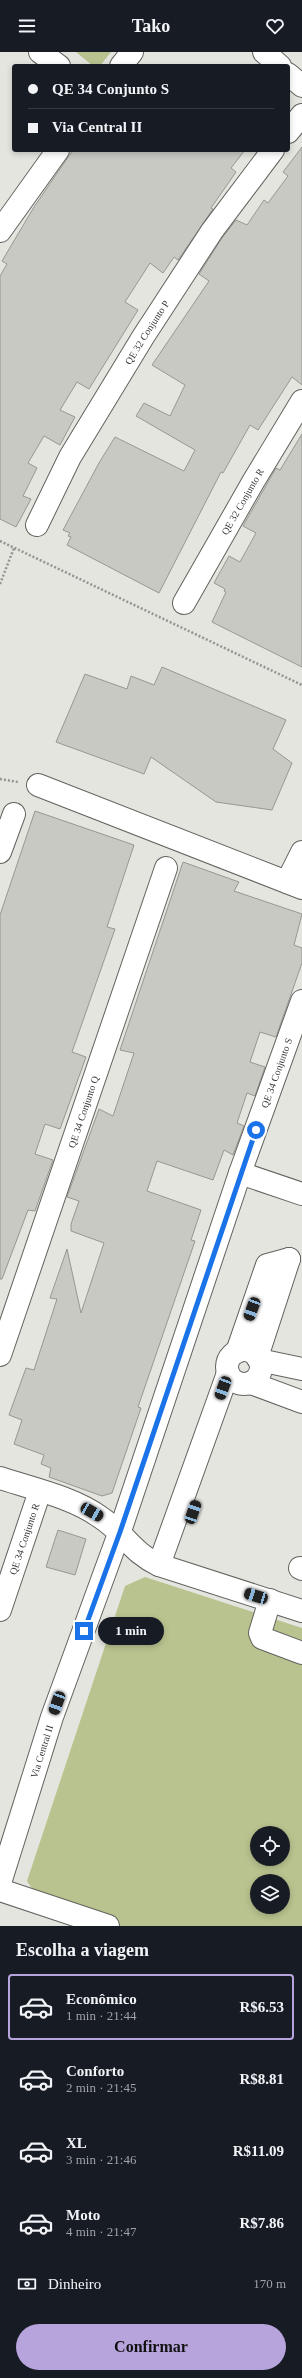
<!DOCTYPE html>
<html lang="pt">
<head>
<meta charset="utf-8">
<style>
	body { margin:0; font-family:Georgia,serif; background:#20242c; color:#f1f3f6; height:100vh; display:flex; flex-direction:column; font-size:15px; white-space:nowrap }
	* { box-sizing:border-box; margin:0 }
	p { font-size:13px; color:#9ea1a6 }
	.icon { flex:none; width:22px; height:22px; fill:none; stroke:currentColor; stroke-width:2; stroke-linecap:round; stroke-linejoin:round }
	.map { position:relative; height:1874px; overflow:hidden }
	.side { display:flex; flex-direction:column; background:#171b24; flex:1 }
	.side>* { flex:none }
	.top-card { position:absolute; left:12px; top:12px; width:278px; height:88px; border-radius:4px; box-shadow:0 2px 6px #0003; display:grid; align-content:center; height:88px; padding:0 16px; background:#171b24 }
	.fabs { position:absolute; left:250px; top:1774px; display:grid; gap:8px }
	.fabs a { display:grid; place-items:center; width:40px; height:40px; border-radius:50%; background:#171b24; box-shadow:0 2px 6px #0003; font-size:20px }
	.end { position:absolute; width:18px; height:18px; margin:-9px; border:5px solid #1a73e8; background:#fff; box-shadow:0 0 0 2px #fff }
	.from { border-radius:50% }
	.bubble { position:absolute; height:28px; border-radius:14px; background:#171b24; box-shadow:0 2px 6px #0003; font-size:13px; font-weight:700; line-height:28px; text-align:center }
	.car { position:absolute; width:12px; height:24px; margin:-12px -6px; border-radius:5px; box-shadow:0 0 3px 1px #0007; background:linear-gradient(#222 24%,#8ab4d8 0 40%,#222 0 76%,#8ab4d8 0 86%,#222 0) }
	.top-card b { display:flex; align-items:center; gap:14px; height:38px; font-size:15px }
	.top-card b+b { border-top:1px solid #363941 }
	.top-card i { width:10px; height:10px; background:#f1f3f6 }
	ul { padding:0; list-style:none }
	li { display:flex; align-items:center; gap:12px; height:66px; margin:0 8px 6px; padding:0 8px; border:2px solid transparent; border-radius:4px }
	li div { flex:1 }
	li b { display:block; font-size:15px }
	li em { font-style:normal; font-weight:700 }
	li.current { border-color:#b8a4dc }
	li>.icon { width:36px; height:36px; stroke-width:1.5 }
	h2 { padding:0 16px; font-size:18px; line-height:48px }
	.pay { display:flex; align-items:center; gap:10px; height:44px; padding:0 16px; font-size:15px }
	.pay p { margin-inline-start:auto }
	.primary-button { display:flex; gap:8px; margin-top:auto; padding:8px 16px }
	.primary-button a { flex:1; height:46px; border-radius:24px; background:#b8a4dc; color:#111; font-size:16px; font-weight:700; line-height:46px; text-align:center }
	header { display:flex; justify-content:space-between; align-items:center; height:52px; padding:0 16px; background:#171b24; font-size:18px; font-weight:700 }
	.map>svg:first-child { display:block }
	.green { fill:#b9c38f; fill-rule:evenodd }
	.building { fill:#c8c9c3; stroke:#969892 }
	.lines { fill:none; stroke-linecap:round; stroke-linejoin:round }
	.minor-casing { stroke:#62635e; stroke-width:24 }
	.path { stroke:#939490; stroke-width:2.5; stroke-dasharray:2 2; stroke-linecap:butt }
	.minor { stroke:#fff; stroke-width:22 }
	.route { stroke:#1a73e8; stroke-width:5 }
	.labels { text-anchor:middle; stroke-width:3; stroke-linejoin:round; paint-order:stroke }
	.street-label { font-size:10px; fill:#383836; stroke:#fff }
</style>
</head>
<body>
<header><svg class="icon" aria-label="menu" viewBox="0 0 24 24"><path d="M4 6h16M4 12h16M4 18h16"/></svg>Tako<svg class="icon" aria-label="heart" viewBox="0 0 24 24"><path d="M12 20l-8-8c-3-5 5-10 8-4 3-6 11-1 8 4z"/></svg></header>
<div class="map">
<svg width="302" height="1874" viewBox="0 0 302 1874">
	<rect width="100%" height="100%" fill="#e4e5df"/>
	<path class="green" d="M76,0h35l-11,14h-7z
		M145,1525l157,51v298h-194l-71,-30 -10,-15 98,-295zM257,1781h26v26h-26zM257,1829h26v26h-26z"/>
	<path class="building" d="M302,95v238l-10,-8 -34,53 -8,-5 -27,48 -2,-1 -62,121 -92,-48 4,-8 -3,-1 2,-3 -7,-3 36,-67 16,-26 69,34 11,-21 -59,-34 8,-13 26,13 15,-31 -33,-20 57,-84 -10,-7 23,-36 14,-18 11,5 17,-25 4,3 20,-27 -5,-4z
		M73,98h172l-14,18 5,4 -25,36 2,1 -35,51 -4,-3 -11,16 -13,-10 -25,39 13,8 -49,79 -12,-7 -17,28 15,7 -15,28 -16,-9 -16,27 9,5 -14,28 8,3 -15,28 -16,-8v-243l7,-12 -5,-3 32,-54z
		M302,382v233l-90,-45 14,-30 -2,-1 1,-2 -11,-6 15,-27 11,6 16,-29 -13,-7 33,-58 4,2z
		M162,615l124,53 -13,29 19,14 -20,47 -56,-8 -65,-45 -7,17 -88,-32 29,-68 42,15 4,-13 23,9z
		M35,759l99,34 -27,82 8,2 -43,123 14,5 -26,72 -15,-5 -10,30 18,6 -18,51 -7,-1 -26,69h-2v-364z
		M183,810l56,20 -5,9 68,23 -8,31 8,3v15l-26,74 -16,-5 -10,30 15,5 -10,29 -8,-3 -10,30 7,3 -11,29 -9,-5 -11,30 -56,-19 -10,30 54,19 -10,30 4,1 -57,166 3,1 -29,85 -10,3 -53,-19 2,-9 -10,-4 3,-9 -30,-11 8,-24 -13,-5 17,-47 8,2 23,-71 -7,-1 17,-49 14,64 23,-70 -33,-12v-7l8,-23 -12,-4 32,-88 14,7 21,-63 -14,-3z
		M58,1478l28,9 -11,36 -29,-8z"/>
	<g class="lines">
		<defs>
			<g id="minor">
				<path d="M40,0l19,14"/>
				<path d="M264,0l16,14"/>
				<path d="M121,14l11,-14"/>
				<path d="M288,22l14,12"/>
				<path d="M288,80l14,-17"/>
				<path d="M0,179l58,-81"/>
				<path id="s1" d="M37,473l33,-68 73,-120 69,-106 61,-81"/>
				<path id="s2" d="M184,551l69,-121 49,-81"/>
				<path d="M38,733l264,103"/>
				<path d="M0,800l14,-38"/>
				<path d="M287,830l15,-30"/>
				<path d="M240,1121l62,21"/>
				<circle cx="244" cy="1315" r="17"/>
				<path d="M237,1300l30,-87 22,-6"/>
				<path id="s3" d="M0,1303l166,-487"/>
				<path d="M257,1305l32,-98"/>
				<path d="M259,1308l43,9"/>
				<path d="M251,1331l51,19"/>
				<path d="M0,1426c33,11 72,19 100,39 25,16 31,35 59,48l143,46"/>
				<path d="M159,1513l69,-192"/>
				<path d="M300,1516l2,1"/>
				<path d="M270,1548l-10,33 2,5 40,15"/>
				<path id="s4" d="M0,1558l40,-119"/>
				<path id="s5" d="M0,1831l52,-166 68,-186 120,-358 62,-172"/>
				<path d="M0,1838l108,36"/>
			</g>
		</defs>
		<use href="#minor" class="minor-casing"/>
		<path class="path" d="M0,489l302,144
			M0,532l14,-36
			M0,727l18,3"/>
		<use href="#minor" class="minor"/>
	</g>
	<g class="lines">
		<path class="route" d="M84,1579l36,-99 136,-402"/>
	</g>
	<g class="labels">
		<g class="street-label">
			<text dy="4" stroke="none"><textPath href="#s1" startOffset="222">QE 32 Conjunto P</textPath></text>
			<text dy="4" stroke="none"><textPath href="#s2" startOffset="117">QE 32 Conjunto R</textPath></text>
			<text dy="4" stroke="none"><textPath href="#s5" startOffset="856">QE 34 Conjunto S</textPath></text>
			<text dy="4" stroke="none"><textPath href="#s3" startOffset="257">QE 34 Conjunto Q</textPath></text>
			<text dy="4" stroke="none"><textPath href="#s4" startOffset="75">QE 34 Conjunto R</textPath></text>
			<text dy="4" stroke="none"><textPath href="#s5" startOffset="138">Via Central II</textPath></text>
		</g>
	</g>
</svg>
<div class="fabs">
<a><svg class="icon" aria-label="locate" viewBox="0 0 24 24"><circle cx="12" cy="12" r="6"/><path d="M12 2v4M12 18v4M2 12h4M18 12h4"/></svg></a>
<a><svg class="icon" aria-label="layers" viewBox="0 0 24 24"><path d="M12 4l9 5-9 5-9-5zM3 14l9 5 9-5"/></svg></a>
</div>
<i class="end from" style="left:256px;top:1078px"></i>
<i class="end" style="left:84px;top:1579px"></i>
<div class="bubble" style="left:98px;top:1565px;width:66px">1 min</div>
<i class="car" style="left:252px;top:1257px;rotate:200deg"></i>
<i class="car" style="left:223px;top:1336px;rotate:200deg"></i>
<i class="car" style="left:92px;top:1460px;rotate:120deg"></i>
<i class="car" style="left:193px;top:1460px;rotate:19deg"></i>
<i class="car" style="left:256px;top:1544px;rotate:287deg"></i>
<i class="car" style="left:57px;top:1651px;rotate:200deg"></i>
<div class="top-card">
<b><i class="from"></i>QE 34 Conjunto S</b>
<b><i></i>Via Central II</b>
</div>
</div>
<section class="side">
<h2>Escolha a viagem</h2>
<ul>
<li class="current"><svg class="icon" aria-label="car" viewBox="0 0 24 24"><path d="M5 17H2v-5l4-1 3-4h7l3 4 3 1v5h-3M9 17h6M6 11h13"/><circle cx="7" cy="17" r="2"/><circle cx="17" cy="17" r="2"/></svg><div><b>Econômico</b><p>1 min · 21:44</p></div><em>R$6.53</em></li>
<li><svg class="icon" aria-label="car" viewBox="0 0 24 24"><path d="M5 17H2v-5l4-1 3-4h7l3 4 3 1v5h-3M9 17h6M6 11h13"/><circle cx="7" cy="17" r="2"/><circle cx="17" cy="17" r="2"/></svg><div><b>Conforto</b><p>2 min · 21:45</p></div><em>R$8.81</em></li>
<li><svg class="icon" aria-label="car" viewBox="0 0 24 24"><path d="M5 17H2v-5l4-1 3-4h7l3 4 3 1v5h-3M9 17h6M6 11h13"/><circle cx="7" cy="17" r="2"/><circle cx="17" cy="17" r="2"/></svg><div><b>XL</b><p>3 min · 21:46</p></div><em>R$11.09</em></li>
<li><svg class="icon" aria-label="car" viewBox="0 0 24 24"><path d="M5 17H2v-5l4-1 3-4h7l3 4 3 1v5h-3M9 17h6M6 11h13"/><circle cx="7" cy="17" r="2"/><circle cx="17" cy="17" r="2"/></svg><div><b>Moto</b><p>4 min · 21:47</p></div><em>R$7.86</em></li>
</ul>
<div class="pay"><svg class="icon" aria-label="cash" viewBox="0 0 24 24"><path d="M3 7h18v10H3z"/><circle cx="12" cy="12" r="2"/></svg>Dinheiro<p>170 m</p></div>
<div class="primary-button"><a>Confirmar</a></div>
</section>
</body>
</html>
